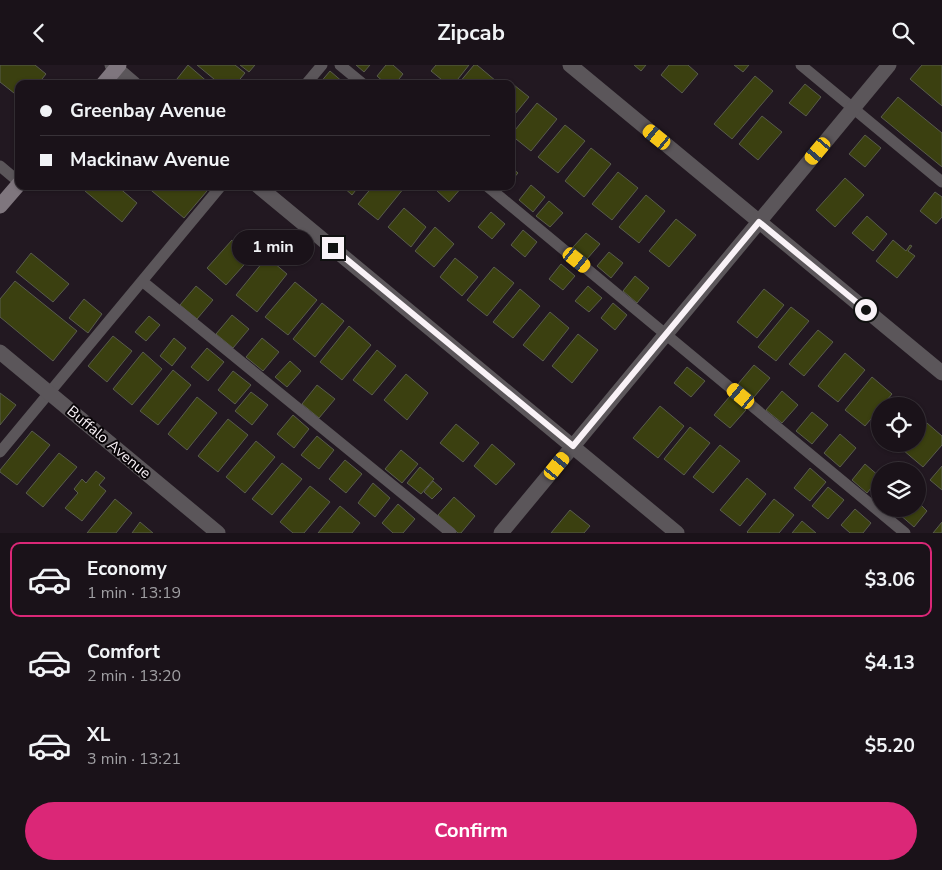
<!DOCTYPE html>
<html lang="en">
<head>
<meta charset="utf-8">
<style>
	body { margin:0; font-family:"Nunito Sans",sans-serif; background:#272026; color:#f1f3f6; height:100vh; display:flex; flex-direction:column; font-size:19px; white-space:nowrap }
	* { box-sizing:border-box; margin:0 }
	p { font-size:16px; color:#9f9ea2 }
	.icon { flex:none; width:28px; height:28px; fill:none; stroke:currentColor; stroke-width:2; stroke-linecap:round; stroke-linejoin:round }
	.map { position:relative; height:468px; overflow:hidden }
	.panel { display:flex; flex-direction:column; background:#1a1219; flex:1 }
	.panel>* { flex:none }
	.banner { position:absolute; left:15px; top:15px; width:500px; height:110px; border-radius:10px; box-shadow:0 1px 4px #0004,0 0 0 1px #383238; display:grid; align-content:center; height:110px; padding:0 25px; background:#1a1219 }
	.buttons { position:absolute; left:871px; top:332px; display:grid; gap:10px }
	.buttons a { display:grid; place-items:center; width:55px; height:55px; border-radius:50%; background:#1a1219; box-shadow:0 1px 4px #0004,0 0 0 1px #383238; font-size:25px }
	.end { position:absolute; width:22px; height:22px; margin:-11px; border:6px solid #f9f2f7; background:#111; box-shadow:0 0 0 2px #111 }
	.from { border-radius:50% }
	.bubble { position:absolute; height:35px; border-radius:18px; background:#1a1219; box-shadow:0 1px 4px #0004,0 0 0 1px #383238; font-size:16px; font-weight:700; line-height:35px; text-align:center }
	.car { position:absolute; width:15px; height:30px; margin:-15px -8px; border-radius:6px; box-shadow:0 0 4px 1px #0007; background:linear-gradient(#f5c518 24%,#345 0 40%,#f5c518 0 76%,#345 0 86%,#f5c518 0) }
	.banner b { display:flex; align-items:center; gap:18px; height:48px; font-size:19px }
	.banner b+b { border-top:1px solid #383238 }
	.banner i { width:12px; height:12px; background:#f1f3f6 }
	ul { padding:9px 0 0; list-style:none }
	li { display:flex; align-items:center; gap:15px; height:75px; margin:0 10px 8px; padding:0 15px; border:2px solid transparent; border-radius:10px }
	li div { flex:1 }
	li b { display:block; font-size:19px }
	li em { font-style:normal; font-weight:700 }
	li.on { border-color:#db2777 }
	li>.icon { width:45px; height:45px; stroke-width:1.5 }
	.action { display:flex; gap:10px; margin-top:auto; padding:10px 25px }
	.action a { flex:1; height:58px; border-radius:30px; background:#db2777; color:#fff; font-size:20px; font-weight:700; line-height:58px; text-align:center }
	header { display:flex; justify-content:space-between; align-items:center; height:65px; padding:0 25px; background:#1a1219; font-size:22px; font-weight:700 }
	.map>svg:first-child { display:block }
	.building { fill:#3b4010; stroke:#595c4d }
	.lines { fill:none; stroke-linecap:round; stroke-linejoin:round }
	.lane { stroke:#5b565a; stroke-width:11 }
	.street { stroke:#5b565a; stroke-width:15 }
	.secondary { stroke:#7f767e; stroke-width:15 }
	.route { stroke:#f9f2f7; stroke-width:6 }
	.labels { text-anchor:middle; stroke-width:4; stroke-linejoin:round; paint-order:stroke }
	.street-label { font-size:15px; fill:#f9f2f7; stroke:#090508 }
</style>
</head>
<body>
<header><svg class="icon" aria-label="back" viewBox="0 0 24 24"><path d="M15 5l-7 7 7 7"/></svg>Zipcab<svg class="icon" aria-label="search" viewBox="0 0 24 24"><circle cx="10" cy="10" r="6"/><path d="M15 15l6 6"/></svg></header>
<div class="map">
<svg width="942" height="468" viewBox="0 0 942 468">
	<rect width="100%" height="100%" fill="#221821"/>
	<path class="building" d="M0,0h35l11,9 -8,10h-19v13l-19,-15z
		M188,0l22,19h-37z
		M197,0h38l10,8 -9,11h-16z
		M240,0h15l-6,7z
		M356,0h14l-6,7z
		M386,0h7l10,9 -8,10h-9l-9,-8z
		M436,0h33l-15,19h-7l-16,-13z
		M474,0h3l19,16 -2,3 -35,-1z
		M634,0h12l-5,6z
		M669,0h19l10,9 -16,19 -21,-18z
		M734,0h15l-6,7z
		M922,0h20v41l-32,-27z
		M330,6l14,12 -1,1h-24z
		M755,11l18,15 -41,48 -18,-15z
		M509,16l20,16 -18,22v-35h-4z
		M805,19l16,13 -15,19 -17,-13z
		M898,32l44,36v34l-61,-50z
		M537,38l20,16 -26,32 -20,-16z
		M762,51l20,16 -24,28 -19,-16z
		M565,60l20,16 -27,32 -20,-16z
		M865,70l16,13 -16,19 -16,-13z
		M591,83l20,16 -27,33 -19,-16z
		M511,102l7,6 -7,8z
		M618,107l20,16 -26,32 -20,-16z
		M845,113l19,17 -29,32 -19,-17z
		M531,120l14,12 -12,15 -14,-12z
		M88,121h29l20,17 -15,19 -37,-31z
		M146,121h56l5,5 -23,27z
		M342,121h17l-7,9z
		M373,121h29l2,2 -26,32 -20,-16z
		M439,121h21l2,1 -13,15 -13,-12z
		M935,127l7,5v20l-6,7 -16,-13z
		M646,130l19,16 -26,32 -20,-16z
		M549,136l14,12 -13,14 -14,-11z
		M404,143l22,19 -15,20 -23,-20z
		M491,147l14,12 -13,15 -14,-12z
		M867,151l20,18 -14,17 -21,-18z
		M676,154l20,16 -27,32 -20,-16z
		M435,162l19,17 -20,23 -19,-16z
		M523,165l14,12 -12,15 -14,-12z
		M586,168l14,11 -13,15 -14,-12z
		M232,175l19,17 -25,28 -19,-17z
		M893,175l13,11 4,-6 2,1 -4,5 7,5 -18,22 -21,-17z
		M609,187l14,11 -12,15 -14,-12z
		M31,188l38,31 -16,18 -37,-30z
		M267,192l20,17 -30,38 -21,-17z
		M455,193l23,19 -16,19 -22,-19z
		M561,199l14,12 -12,14 -14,-11z
		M494,202l20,16 -27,33 -20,-16z
		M635,211l14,12 -12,15 -14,-12z
		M15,216l62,50 -24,30 -53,-44v-18z
		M295,217l22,18 -29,35 -23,-18z
		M196,221l17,14 -16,19 -17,-14z
		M588,221l14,12 -13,14 -14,-11z
		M520,224l20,17 -27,32 -20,-16z
		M764,224l20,16 -27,33 -20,-16z
		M84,234l18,15 -14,19 -19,-15z
		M322,238l22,18 -29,36 -22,-18z
		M613,238l14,12 -12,15 -14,-12z
		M791,242l18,14 -33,40 -18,-14z
		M550,247l19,16 -26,33 -20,-16z
		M232,250l17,14 -16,19 -17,-14z
		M149,251l11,9 -14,16 -11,-9z
		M349,261l22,19 -29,35 -22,-18z
		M818,265l15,12 -29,34 -15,-12z
		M578,269l20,16 -26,33 -20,-17z
		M113,271l19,15 -25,31 -19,-16z
		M174,273l12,10 -14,18 -12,-10z
		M262,273l17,14 -16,19 -17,-14z
		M207,283l17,14 -16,19 -17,-14z
		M377,285l19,16 -24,29 -19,-15z
		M143,287l19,17 -30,36 -19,-16z
		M845,288l20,17 -27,32 -20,-16z
		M290,296l11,10 -14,16 -12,-10z
		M754,300l16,13 -16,19 -16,-13z
		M687,302l18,14 -14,16 -17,-14z
		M173,305l18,15 -33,40 -18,-14z
		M233,306l18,14 -16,19 -17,-14z
		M406,309l22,19 -21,27 -23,-20z
		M872,312l20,17 -27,32 -20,-16z
		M317,320l18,14 -16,19 -17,-14z
		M782,326l16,14 -16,18 -16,-13z
		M251,327l17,13 -16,20 -17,-14z
		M0,328l16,12 -16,20z
		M730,331l16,14 -16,18 -16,-13z
		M197,332l20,16 -30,37 -19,-16z
		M901,335l7,6h-12z
		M660,341l24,20 -26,32 -25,-20z
		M812,347l16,13 -16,19 -16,-13z
		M293,350l16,14 -15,19 -17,-14z
		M228,354l20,16 -30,37 -20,-16z
		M927,358l15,13v9l-19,22 -20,-17 6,-6h9v-10z
		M456,359l23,19 -16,19 -23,-19z
		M880,361v12l-6,-5z
		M690,362l20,16 -26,32 -20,-16z
		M32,366l18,14 -33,40 -17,-13v-2z
		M840,369l16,14 -16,19 -16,-14z
		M317,371l17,14 -15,19 -18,-14z
		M256,376l19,16 -30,36 -19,-16z
		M492,379l23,20 -19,21 -22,-19z
		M887,379h11l-4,5z
		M720,380l20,16 -27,32 -20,-16z
		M401,385l17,14 -16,19 -17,-14z
		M59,388l18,14 -34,40 -17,-14z
		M345,395l17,14 -16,19 -17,-14z
		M282,398l20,16 -30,36 -20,-16z
		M865,399l15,13 -13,16 -15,-13z
		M942,401v24l-12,-10z
		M420,402l14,12 -13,15 -14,-11z
		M810,403l16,14 -16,19 -16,-13z
		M96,406l9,7 -6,7 7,6 -24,30 -17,-13 13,-15 -4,-4 8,-10 4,4z
		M747,413l19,16 -26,32 -20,-16z
		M433,416l9,8 -10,10 -8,-7z
		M373,418l17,15 -15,19 -17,-14z
		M310,421l20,16 -26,31h-11l-13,-11z
		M828,422l16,13 -16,19 -16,-13z
		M454,432l21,19 -14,17h-3l-20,-18z
		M115,434l17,14 -16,20h-29z
		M774,434l20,16 -15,18h-31l-1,-1z
		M918,437l9,9 -13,16 -15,-13 5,-5h14z
		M398,439l17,15 -12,14h-10l-11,-10z
		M340,441l20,17 -8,10h-34z
		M855,444l16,14 -8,10h-13l-9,-8z
		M570,445l20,16 -6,7h-33z
		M802,456l14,12h-24z
		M140,457l13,11h-21z
		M942,457v11h-9z"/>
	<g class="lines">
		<path class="lane" d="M340,0l23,19
			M801,0l141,117
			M306,19l16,-19
			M0,101l19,16
			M487,121l418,347
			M142,216l309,252
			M0,387l221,-266"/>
		<path class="street" d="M112,0l22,19
			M570,0l372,308
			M258,121l419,347
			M0,287l218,181
			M501,468l388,-468"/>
		<path class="secondary" d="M103,19l16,-19
			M0,141l19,-22"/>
	</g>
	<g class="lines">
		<path class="route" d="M333,183l240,198 186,-224 107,88"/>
	</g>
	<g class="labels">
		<g class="street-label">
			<text transform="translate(109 377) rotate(40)" y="5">Buffalo Avenue</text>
		</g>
	</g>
</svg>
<div class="buttons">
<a><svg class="icon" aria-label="locate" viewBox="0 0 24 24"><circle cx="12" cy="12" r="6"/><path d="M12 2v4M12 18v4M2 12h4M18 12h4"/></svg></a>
<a><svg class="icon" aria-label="layers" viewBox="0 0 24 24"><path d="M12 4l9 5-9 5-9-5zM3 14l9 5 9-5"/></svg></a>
</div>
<i class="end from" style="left:866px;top:245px"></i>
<i class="end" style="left:333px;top:183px"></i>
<div class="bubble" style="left:232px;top:165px;width:82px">1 min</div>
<i class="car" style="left:657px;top:72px;rotate:309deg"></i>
<i class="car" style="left:818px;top:86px;rotate:220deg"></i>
<i class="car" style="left:577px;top:195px;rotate:129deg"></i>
<i class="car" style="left:741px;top:331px;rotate:310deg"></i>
<i class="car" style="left:557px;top:401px;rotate:39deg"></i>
<div class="banner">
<b><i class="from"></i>Greenbay Avenue</b>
<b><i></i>Mackinaw Avenue</b>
</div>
</div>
<section class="panel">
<ul>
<li class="on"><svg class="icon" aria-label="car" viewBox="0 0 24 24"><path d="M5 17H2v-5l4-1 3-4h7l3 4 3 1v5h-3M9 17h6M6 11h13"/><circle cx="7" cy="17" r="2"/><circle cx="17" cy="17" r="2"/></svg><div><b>Economy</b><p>1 min · 13:19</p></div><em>$3.06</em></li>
<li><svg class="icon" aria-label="car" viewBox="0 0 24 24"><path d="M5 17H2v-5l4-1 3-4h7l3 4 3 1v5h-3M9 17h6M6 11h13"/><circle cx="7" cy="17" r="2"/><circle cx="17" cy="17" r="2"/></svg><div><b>Comfort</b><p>2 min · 13:20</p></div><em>$4.13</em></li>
<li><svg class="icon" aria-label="car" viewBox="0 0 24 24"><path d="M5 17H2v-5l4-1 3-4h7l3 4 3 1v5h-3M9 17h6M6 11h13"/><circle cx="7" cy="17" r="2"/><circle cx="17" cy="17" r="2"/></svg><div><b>XL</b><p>3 min · 13:21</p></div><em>$5.20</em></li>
</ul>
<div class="action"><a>Confirm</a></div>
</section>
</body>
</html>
